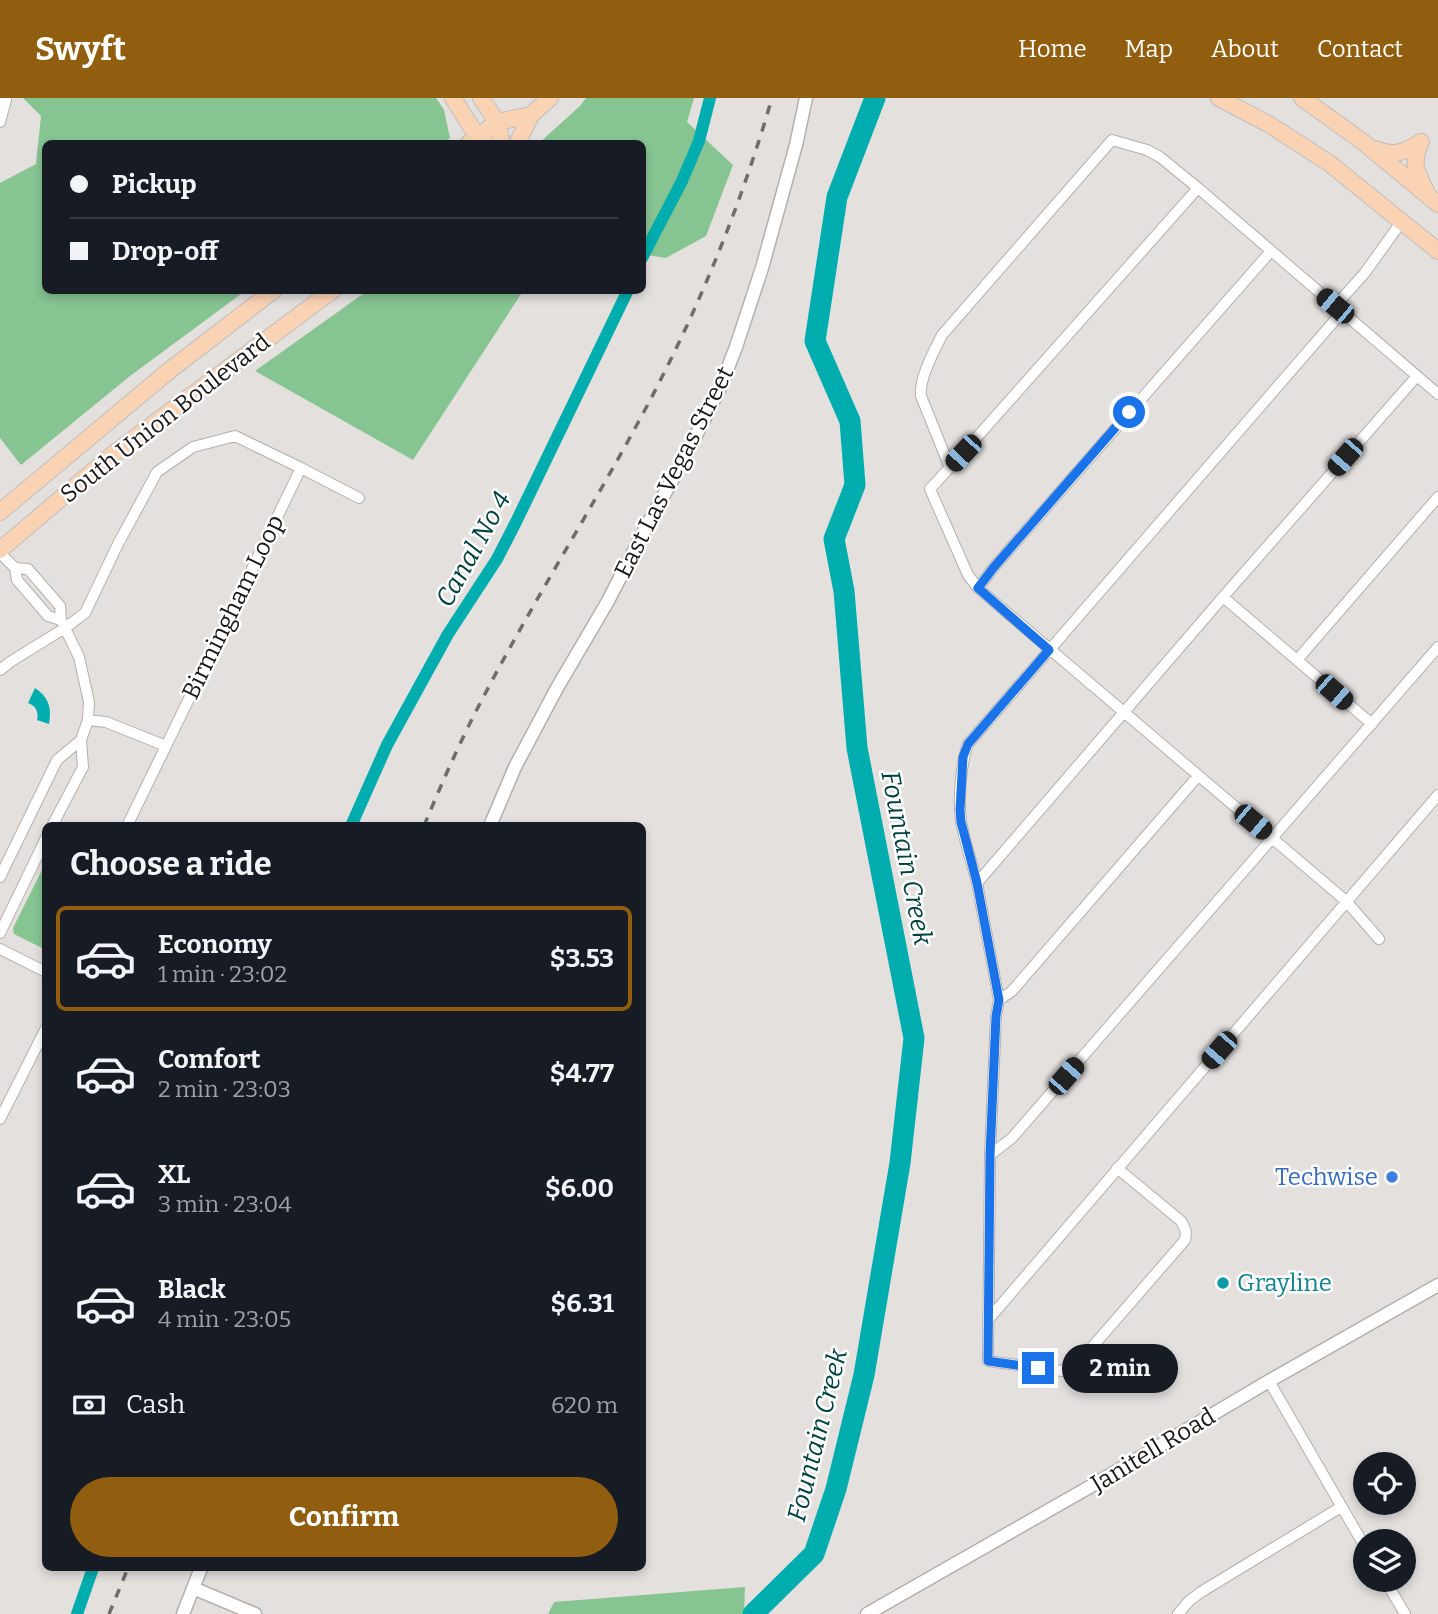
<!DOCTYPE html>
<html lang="en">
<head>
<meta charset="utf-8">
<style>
	body { margin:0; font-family:Bitter,serif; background:#20242c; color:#f1f3f6; height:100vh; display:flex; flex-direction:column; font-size:26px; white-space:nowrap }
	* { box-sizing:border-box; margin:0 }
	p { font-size:23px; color:#9ea1a6 }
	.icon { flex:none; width:38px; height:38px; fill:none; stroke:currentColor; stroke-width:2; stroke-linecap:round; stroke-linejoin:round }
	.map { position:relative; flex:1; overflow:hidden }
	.details { position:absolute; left:42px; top:724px; width:604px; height:749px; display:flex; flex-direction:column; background:#171b24; border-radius:10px; box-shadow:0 4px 10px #0003 }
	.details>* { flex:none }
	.guide { position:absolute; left:42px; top:42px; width:604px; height:154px; border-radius:10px; box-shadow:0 4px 10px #0003; display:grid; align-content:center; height:154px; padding:0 28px; background:#171b24 }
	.buttons { position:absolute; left:1353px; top:1354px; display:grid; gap:14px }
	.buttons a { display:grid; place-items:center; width:63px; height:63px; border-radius:50%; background:#171b24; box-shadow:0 4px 10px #0003; font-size:35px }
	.end { position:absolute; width:32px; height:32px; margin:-16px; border:9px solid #1a73e8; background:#fff; box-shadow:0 0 0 4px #fff }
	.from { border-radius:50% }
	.bubble { position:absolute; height:49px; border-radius:24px; background:#171b24; box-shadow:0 4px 10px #0003; font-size:23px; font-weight:700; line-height:49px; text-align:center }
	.car { position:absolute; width:21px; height:42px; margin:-21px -10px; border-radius:9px; box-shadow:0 0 5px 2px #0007; background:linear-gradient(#222 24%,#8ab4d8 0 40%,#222 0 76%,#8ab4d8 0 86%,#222 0) }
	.guide b { display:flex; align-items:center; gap:24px; height:66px; font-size:26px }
	.guide b+b { border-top:2px solid #363941 }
	.guide i { width:18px; height:18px; background:#f1f3f6 }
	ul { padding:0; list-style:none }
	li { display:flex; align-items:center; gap:21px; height:105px; margin:0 14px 10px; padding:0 14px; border:4px solid transparent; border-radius:10px }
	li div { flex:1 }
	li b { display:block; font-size:26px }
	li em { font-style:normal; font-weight:700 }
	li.current { border-color:#915e0f }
	li>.icon { width:63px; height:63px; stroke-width:1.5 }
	h2 { padding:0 28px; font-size:32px; line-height:84px }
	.pay { display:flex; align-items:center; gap:18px; height:77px; padding:0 28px; font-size:26px }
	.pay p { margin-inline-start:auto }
	.button { display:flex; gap:14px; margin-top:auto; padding:14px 28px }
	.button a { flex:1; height:80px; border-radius:42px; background:#915e0f; color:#fff; font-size:28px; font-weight:700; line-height:80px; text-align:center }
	header { display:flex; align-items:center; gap:42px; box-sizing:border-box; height:98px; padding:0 35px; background:#915e0f; color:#fff }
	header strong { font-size:33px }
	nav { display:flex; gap:38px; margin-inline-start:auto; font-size:24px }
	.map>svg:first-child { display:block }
	.green { fill:#86c492 }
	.water { fill:#00adae }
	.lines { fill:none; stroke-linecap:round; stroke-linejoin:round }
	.canal { stroke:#00adae; stroke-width:12 }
	.river { stroke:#00adae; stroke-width:21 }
	.minor-casing { stroke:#b3b0af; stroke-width:12 }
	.tertiary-casing { stroke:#b3b0af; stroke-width:15 }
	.primary-casing { stroke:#bfbebe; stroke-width:18 }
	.minor { stroke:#fff; stroke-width:10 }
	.tertiary { stroke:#fff; stroke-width:12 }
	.primary { stroke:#fad3b5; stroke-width:16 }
	.rail { stroke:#6e6d6b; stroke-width:3.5; stroke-dasharray:9 9; stroke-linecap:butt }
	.route { stroke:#1a73e8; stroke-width:9 }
	.shop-dot { fill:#3f7fe0; stroke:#fff; stroke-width:2.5 }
	.culture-dot { fill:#0f9aa8; stroke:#fff; stroke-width:2.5 }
	.labels { text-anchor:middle; stroke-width:5; stroke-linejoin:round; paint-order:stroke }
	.street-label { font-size:24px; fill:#191817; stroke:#fff }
	.shop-label { font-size:24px; fill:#366cbe; stroke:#fff; text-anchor:end }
	.culture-label { font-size:24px; fill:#0d838f; stroke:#fff; text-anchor:start }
	.water-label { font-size:26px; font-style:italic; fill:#004141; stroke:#fff }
</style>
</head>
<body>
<header>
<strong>Swyft</strong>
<nav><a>Home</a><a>Map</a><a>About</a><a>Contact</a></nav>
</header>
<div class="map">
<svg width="1438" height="1516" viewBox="0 0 1438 1516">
	<rect width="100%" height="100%" fill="#e3e0de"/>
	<path class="green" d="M23,0h413l8,12 6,28 -7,6h-397v146l199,1 -115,85 -109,89 -21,-27v-255l36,-19 5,-48z
		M586,0h108l-7,24 46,43 -27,71 -40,22 -24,-4v-110l-103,-1 41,-37z
		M367,193h156l-110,169 -158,-89z
		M45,766l1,78 -4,6 -28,-14 -1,-6z
		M745,1489l-1,27h-196l6,-12z"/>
	<path class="water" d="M35,590c14,9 17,21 14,36l-12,-4c2,-8 -1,-14 -9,-17z"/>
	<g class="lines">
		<path class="canal" d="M642,160l40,-77 17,-40 11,-43
			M351,728l36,-81 61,-111 49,-75 19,-37 112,-232
			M77,1516l16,-46"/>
		<path class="river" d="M753,1516l61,-60 22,-65 28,-114 36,-212 14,-125 -57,-290 -13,-157 -10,-52 21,-54 -5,-64 -35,-80 22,-144 38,-99"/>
		<defs>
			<path id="minor" d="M0,24l6,-22 -5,-2
				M1198,90l-235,265 -33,36 38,86 10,13 368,313 33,38
				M1335,208l29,-32 38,-53
				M301,370l58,30
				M950,370l-29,-72c-2,-18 13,-45 21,-61l170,-195 35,10 13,7 38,31 240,206
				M0,455l15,15 2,12 31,36 13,4
				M15,470l13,1 32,37 1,14 18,37 10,45 -1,18 -7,20 2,27 -31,59
				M978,490l16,-21 277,-316
				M1223,499l149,127
				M1297,562l141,-163
				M0,572l10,-8 55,-34 20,-15 33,-69 39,-72 36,-25 42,-11 66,32 -135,278 -60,-24 -18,-2
				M127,728l39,-80
				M0,779l57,-117 24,-20
				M977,785c-5,-21 -13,-42 -16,-63 -3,-20 0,-57 7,-76l374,-432
				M0,835l46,-95
				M0,851l46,23
				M999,902l13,-9 186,-215
				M0,1021l46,-91
				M990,1057l22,-17 426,-491
				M1117,1070l64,53c4,7 6,11 4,19l-111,128 -11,3 -75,-10 2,-206 6,-139 3,-16 -22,-117 246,-286 194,-221
				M988,1222l450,-525
				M1269,1283l96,166
				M1385,1482l20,34
				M1178,1516l11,-13 12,-9 140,-85"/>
			<path id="tertiary" d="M490,728l25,-59 42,-79 51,-87 35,-68 44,-80 33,-65 16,-41 26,-79 34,-123 10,-47
				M193,1490l62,26
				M183,1516l18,-46
				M867,1516l233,-133 169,-100 169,-96"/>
			<path id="primary" d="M453,0l24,38 10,8
				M481,0l16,24 5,22
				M1219,0l51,27 59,38 109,88
				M1302,0l61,44 75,62
				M1421,44c-10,20 -5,30 5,49
				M468,46l29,-22 34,-7
				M517,46l14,-29 19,-17
				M1375,51c17,8 31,3 46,-7
				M0,414l170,-142 104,-80
				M0,452l112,-95 221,-165"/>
		</defs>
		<use href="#minor" class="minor-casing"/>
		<use href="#tertiary" class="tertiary-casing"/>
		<use href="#primary" class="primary-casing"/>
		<use href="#minor" class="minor"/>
		<use href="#tertiary" class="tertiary"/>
		<use href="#primary" class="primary"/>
		<path class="rail" d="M424,728c19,-46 39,-91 62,-134 51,-97 110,-190 161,-286 52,-98 94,-201 125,-308
			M109,1516l19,-46"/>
	</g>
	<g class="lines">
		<path class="route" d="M1038,1270l-50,-7 2,-206 6,-139 3,-16 -22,-117 -16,-61 -1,-12 3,-53 5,-13 81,-94 -71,-62 16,-21 135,-155"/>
	</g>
	<circle class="shop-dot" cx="1392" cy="1079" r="7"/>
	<circle class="culture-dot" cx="1223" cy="1185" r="7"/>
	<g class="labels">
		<g class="street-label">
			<text transform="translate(165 320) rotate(-38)" y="8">South Union Boulevard</text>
			<text transform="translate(674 374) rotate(-63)" y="8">East Las Vegas Street</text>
			<text transform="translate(233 509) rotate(-64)" y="8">Birmingham Loop</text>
			<text transform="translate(1153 1352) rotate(-31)" y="8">Janitell Road</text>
		</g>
		<g class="shop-label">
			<text x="1378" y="1087">Techwise</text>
		</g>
		<g class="culture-label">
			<text x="1237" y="1193">Grayline</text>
		</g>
		<g class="water-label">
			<text transform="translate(473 451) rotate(-61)" y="9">Canal No 4</text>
			<text transform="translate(907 760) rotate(79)" y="9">Fountain Creek</text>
			<text transform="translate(817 1337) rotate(-76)" y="9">Fountain Creek</text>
		</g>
	</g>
</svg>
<div class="buttons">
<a><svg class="icon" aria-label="locate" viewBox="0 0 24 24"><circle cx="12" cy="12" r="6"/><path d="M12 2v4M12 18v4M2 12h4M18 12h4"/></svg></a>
<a><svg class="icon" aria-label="layers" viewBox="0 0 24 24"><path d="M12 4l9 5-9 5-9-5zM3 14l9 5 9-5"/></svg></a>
</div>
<i class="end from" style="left:1129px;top:314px"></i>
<i class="end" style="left:1038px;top:1270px"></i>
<div class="bubble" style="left:1062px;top:1246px;width:116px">2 min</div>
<i class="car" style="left:1335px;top:208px;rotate:310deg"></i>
<i class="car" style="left:963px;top:355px;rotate:223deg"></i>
<i class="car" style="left:1345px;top:359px;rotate:221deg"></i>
<i class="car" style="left:1334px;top:594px;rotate:131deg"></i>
<i class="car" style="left:1253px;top:724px;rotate:130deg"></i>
<i class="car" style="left:1219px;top:952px;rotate:221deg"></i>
<i class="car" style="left:1066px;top:978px;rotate:41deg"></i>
<div class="guide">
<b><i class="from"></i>Pickup</b>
<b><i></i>Drop-off</b>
</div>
<section class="details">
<h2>Choose a ride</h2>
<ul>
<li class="current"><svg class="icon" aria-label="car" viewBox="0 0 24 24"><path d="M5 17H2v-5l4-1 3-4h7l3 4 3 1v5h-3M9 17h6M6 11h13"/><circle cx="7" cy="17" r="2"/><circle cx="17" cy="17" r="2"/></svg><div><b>Economy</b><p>1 min · 23:02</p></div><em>$3.53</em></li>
<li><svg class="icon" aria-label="car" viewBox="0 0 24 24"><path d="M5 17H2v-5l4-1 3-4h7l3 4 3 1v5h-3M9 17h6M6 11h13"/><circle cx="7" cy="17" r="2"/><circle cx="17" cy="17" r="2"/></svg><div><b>Comfort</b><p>2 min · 23:03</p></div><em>$4.77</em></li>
<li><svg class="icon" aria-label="car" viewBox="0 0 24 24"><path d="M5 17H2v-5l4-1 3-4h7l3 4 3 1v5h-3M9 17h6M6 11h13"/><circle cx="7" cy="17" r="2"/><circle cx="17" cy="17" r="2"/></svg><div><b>XL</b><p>3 min · 23:04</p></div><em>$6.00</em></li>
<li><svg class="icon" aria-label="car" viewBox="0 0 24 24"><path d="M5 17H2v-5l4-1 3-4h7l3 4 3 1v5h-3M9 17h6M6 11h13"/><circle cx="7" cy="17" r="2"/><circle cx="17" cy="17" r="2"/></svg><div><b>Black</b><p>4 min · 23:05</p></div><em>$6.31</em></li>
</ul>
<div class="pay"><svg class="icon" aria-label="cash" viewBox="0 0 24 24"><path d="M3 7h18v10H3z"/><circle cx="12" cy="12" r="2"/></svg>Cash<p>620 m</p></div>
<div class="button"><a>Confirm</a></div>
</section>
</div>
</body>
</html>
